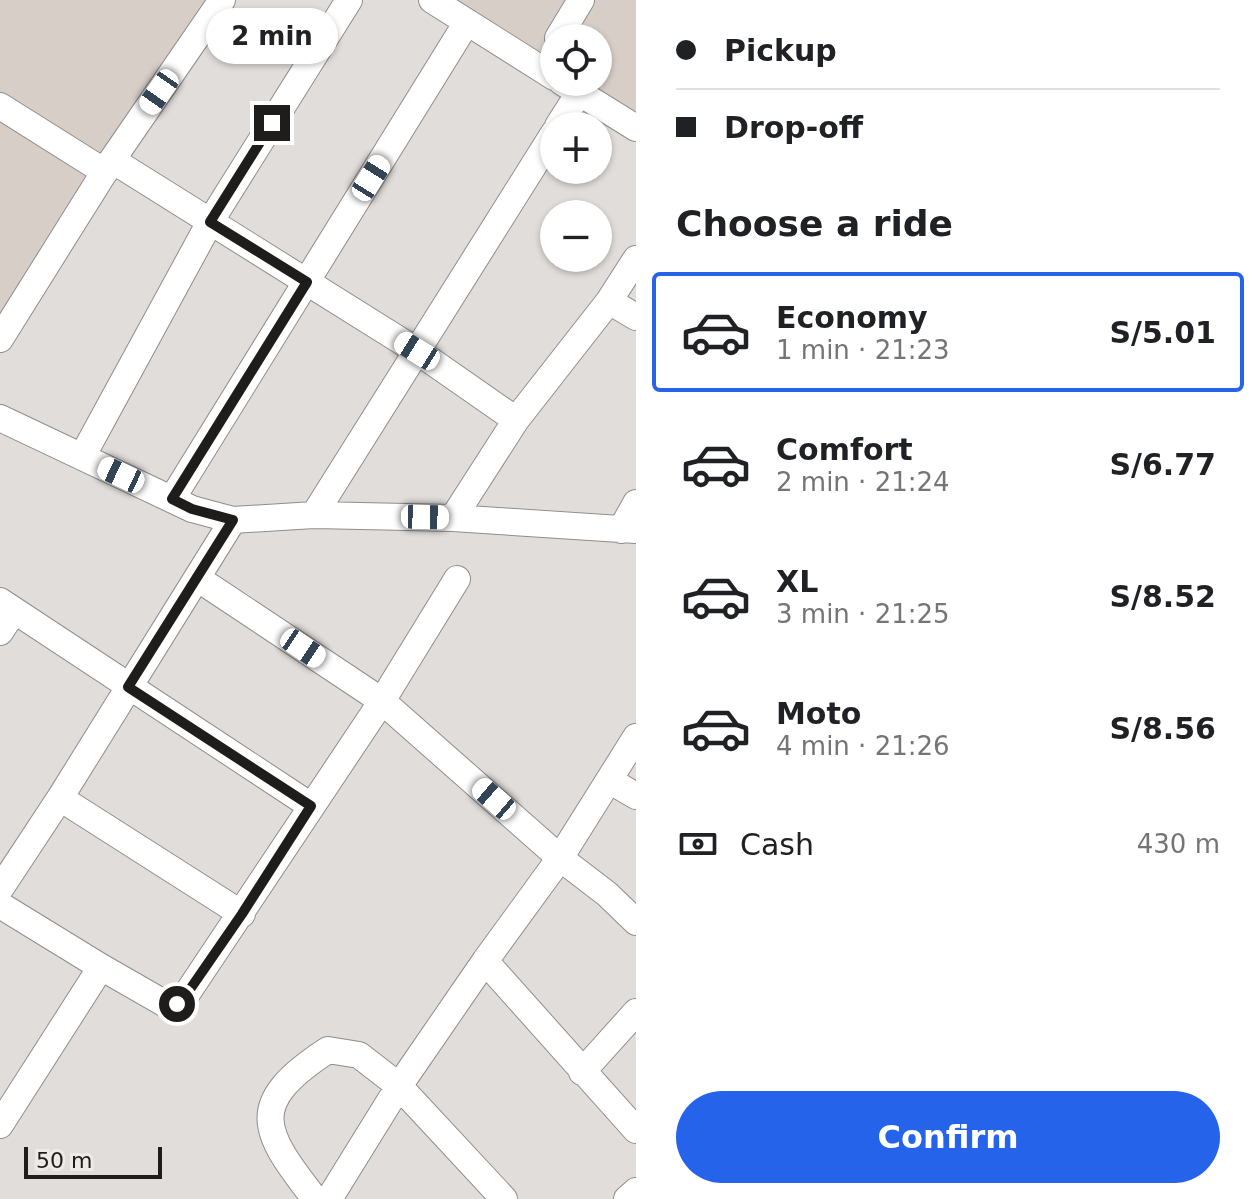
<!DOCTYPE html>
<html lang="en">
<head>
<meta charset="utf-8">
<style>
	body { margin:0; font-family:"DejaVu Sans",sans-serif; background:#f6f6f6; color:#202124; height:100vh; display:flex; flex-direction:column; font-size:30px; white-space:nowrap }
	* { box-sizing:border-box; margin:0 }
	p { font-size:26px; color:#757577 }
	.icon { flex:none; width:44px; height:44px; fill:none; stroke:currentColor; stroke-width:2; stroke-linecap:round; stroke-linejoin:round }
	.map { position:relative; flex:1; overflow:hidden }
	.side { display:flex; flex-direction:column; background:#fff; width:624px }
	.side>* { flex:none }
	.guide { display:grid; align-content:center; height:176px; padding:0 40px; background:#fff }
	.tools { position:absolute; left:540px; top:24px; display:grid; gap:16px }
	.tools a { display:grid; place-items:center; width:72px; height:72px; border-radius:50%; background:#fff; box-shadow:0 2px 6px #0004; font-size:40px }
	.scale { position:absolute; left:24px; bottom:20px; width:138px; box-sizing:border-box; padding-left:8px; border:4px solid #1e1d1c; border-top:0; font-size:22px; line-height:28px; white-space:nowrap; color:#1e1d1c; -webkit-text-stroke:6px #eeeae8; paint-order:stroke }
	.end { position:absolute; width:36px; height:36px; margin:-18px; border:10px solid #1e1d1c; background:#fff; box-shadow:0 0 0 4px #fff }
	.from { border-radius:50% }
	.bubble { position:absolute; height:56px; border-radius:28px; background:#fff; box-shadow:0 2px 6px #0004; font-size:26px; font-weight:700; line-height:56px; text-align:center }
	.car { position:absolute; width:24px; height:48px; margin:-24px -12px; border-radius:10px; box-shadow:0 0 6px 2px #0007; background:linear-gradient(#fff 24%,#345 0 40%,#fff 0 76%,#345 0 86%,#fff 0) }
	.guide b { display:flex; align-items:center; gap:28px; height:76px; font-size:30px }
	.guide b+b { border-top:2px solid #e0e0e0 }
	.guide i { width:20px; height:20px; background:#202124 }
	ul { padding:0; list-style:none }
	li { display:flex; align-items:center; gap:24px; height:120px; margin:0 16px 12px; padding:0 24px; border:4px solid transparent; border-radius:8px }
	li div { flex:1 }
	li b { display:block; font-size:30px }
	li em { font-style:normal; font-weight:700 }
	li.selected { border-color:#2563eb }
	li>.icon { width:72px; height:72px; stroke-width:1.5 }
	h2 { padding:0 40px; font-size:36px; line-height:96px }
	.pay { display:flex; align-items:center; gap:20px; height:88px; padding:0 40px; font-size:30px }
	.pay p { margin-inline-start:auto }
	.button { display:flex; gap:16px; margin-top:auto; padding:16px 40px }
	.button a { flex:1; height:92px; border-radius:48px; background:#2563eb; color:#fff; font-size:32px; font-weight:700; line-height:92px; text-align:center }
	main { display:flex; flex:1; min-height:0 }
	.map>svg:first-child { display:block }
	.built { fill:#d8cec8 }
	.lines { fill:none; stroke-linecap:round; stroke-linejoin:round }
	.minor-casing { stroke:#908d8b; stroke-width:28 }
	.minor { stroke:#fff; stroke-width:26 }
	.route { stroke:#1e1d1c; stroke-width:10 }
</style>
</head>
<body>
<main>
<div class="map">
<svg width="636" height="1199" viewBox="0 0 636 1199">
	<rect width="100%" height="100%" fill="#e1dddb"/>
	<path class="built" d="M0,0h215l-215,349z
		M433,0h203v129l-74,-47h36v-44h-44v39z"/>
	<g class="lines">
		<defs>
			<path id="minor" d="M432,0l122,77
				M558,38l23,-38
				M562,82l74,46
				M0,106l105,66
				M558,126l21,-33
				M112,160l305,191 99,69
				M609,301l27,16
				M0,339l112,-179 110,-160
				M0,418l192,91 41,11 81,-5 139,3 183,12
				M82,457l128,-235 139,-222
				M172,499l295,-477
				M314,515l240,-382
				M453,518l63,-98 93,-119 27,-42
				M621,530l15,-27
				M197,578l185,123 178,157 47,36 29,28
				M0,601l311,205
				M0,632l14,-21
				M609,780l27,16
				M60,798l182,116
				M0,889l60,-91 173,-278
				M0,905l101,62 -101,158
				M485,961l151,169
				M101,967l68,39 15,-8 198,-297 75,-122
				M582,1072l54,-60
				M315,1199c-53,-68 -70,-95 13,-149l31,5 40,31 105,113
				M329,1199l70,-113 86,-125 75,-103 76,-121
				M627,1199l9,-8"/>
		</defs>
		<use href="#minor" class="minor-casing"/>
		<use href="#minor" class="minor"/>
	</g>
	<g class="lines">
		<path class="route" d="M177,1004l7,-6 58,-84 69,-108 -183,-119 105,-167 -41,-11 -20,-10 135,-217 -97,-60 62,-99"/>
	</g>
</svg>
<div class="tools">
<a><svg class="icon" aria-label="locate" viewBox="0 0 24 24"><circle cx="12" cy="12" r="6"/><path d="M12 2v4M12 18v4M2 12h4M18 12h4"/></svg></a>
<a>+</a>
<a>−</a>
</div>
<div class="scale">50 m</div>
<i class="end from" style="left:177px;top:1004px"></i>
<i class="end" style="left:272px;top:123px"></i>
<div class="bubble" style="left:206px;top:8px;width:132px">2 min</div>
<i class="car" style="left:159px;top:92px;rotate:215deg"></i>
<i class="car" style="left:371px;top:178px;rotate:32deg"></i>
<i class="car" style="left:417px;top:351px;rotate:302deg"></i>
<i class="car" style="left:121px;top:475px;rotate:295deg"></i>
<i class="car" style="left:425px;top:517px;rotate:91deg"></i>
<i class="car" style="left:303px;top:648px;rotate:124deg"></i>
<i class="car" style="left:494px;top:799px;rotate:311deg"></i>
</div>
<section class="side">
<div class="guide">
<b><i class="from"></i>Pickup</b>
<b><i></i>Drop-off</b>
</div>
<h2>Choose a ride</h2>
<ul>
<li class="selected"><svg class="icon" aria-label="car" viewBox="0 0 24 24"><path d="M5 17H2v-5l4-1 3-4h7l3 4 3 1v5h-3M9 17h6M6 11h13"/><circle cx="7" cy="17" r="2"/><circle cx="17" cy="17" r="2"/></svg><div><b>Economy</b><p>1 min · 21:23</p></div><em>S/5.01</em></li>
<li><svg class="icon" aria-label="car" viewBox="0 0 24 24"><path d="M5 17H2v-5l4-1 3-4h7l3 4 3 1v5h-3M9 17h6M6 11h13"/><circle cx="7" cy="17" r="2"/><circle cx="17" cy="17" r="2"/></svg><div><b>Comfort</b><p>2 min · 21:24</p></div><em>S/6.77</em></li>
<li><svg class="icon" aria-label="car" viewBox="0 0 24 24"><path d="M5 17H2v-5l4-1 3-4h7l3 4 3 1v5h-3M9 17h6M6 11h13"/><circle cx="7" cy="17" r="2"/><circle cx="17" cy="17" r="2"/></svg><div><b>XL</b><p>3 min · 21:25</p></div><em>S/8.52</em></li>
<li><svg class="icon" aria-label="car" viewBox="0 0 24 24"><path d="M5 17H2v-5l4-1 3-4h7l3 4 3 1v5h-3M9 17h6M6 11h13"/><circle cx="7" cy="17" r="2"/><circle cx="17" cy="17" r="2"/></svg><div><b>Moto</b><p>4 min · 21:26</p></div><em>S/8.56</em></li>
</ul>
<div class="pay"><svg class="icon" aria-label="cash" viewBox="0 0 24 24"><path d="M3 7h18v10H3z"/><circle cx="12" cy="12" r="2"/></svg>Cash<p>430 m</p></div>
<div class="button"><a>Confirm</a></div>
</section>
</main>
</body>
</html>
